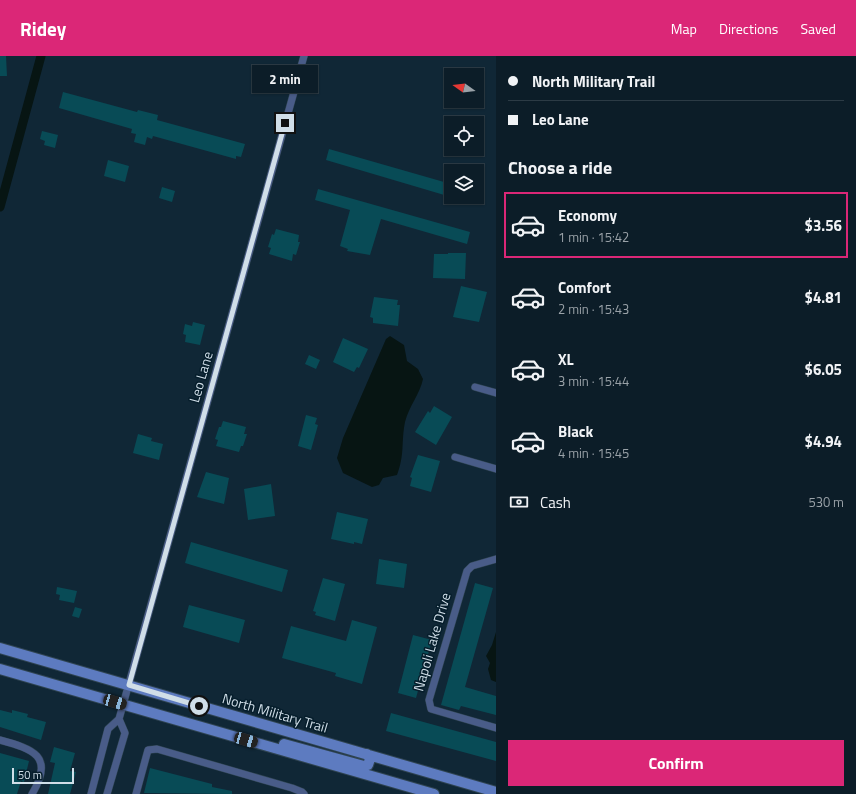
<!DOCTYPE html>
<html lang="en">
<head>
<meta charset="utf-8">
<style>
	body { margin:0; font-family:"Titillium Web",sans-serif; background:#1a2a34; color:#f1f3f6; height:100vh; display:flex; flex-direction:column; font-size:15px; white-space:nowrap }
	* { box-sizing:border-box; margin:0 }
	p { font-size:13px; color:#9aa2a8 }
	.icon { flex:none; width:22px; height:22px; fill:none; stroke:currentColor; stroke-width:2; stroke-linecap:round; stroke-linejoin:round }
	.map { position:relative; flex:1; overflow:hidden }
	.drawer { display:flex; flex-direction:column; background:#0c1d28; width:360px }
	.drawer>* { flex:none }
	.top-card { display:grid; align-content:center; height:88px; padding:0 12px; background:#0c1d28 }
	.needle { width:26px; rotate:284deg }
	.fabs { position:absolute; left:444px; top:12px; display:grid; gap:8px }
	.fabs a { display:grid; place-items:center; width:40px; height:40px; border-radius:0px; background:#0c1d28; box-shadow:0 1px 3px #0004,0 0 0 1px #2c3b45; font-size:20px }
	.scale { position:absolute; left:12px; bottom:10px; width:62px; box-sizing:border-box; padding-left:4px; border:2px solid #d0dee8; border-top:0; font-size:11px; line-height:14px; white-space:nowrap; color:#d0dee8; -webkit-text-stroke:3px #061e2c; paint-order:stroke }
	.end { position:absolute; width:18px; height:18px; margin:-9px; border:5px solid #d0dee8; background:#111; box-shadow:0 0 0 2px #111 }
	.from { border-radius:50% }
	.bubble { position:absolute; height:28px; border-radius:0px; background:#0c1d28; box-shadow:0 1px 3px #0004,0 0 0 1px #2c3b45; font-size:13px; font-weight:700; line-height:28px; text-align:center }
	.car { position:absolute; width:12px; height:24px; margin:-12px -6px; border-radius:5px; box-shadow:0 0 3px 1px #0007; background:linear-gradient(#222 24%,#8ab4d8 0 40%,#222 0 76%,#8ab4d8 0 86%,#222 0) }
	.top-card b { display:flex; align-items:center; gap:14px; height:38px; font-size:15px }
	.top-card b+b { border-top:1px solid #2c3b45 }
	.top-card i { width:10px; height:10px; background:#f1f3f6 }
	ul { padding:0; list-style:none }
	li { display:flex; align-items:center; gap:12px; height:66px; margin:0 8px 6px; padding:0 4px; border:2px solid transparent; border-radius:0px }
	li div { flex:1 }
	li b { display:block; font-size:15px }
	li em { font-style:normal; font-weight:700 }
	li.current { border-color:#db2777 }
	li>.icon { width:36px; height:36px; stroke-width:1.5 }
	h2 { padding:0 12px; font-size:18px; line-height:48px }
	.pay { display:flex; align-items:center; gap:10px; height:44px; padding:0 12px; font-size:15px }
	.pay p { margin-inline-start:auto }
	.button { display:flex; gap:8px; margin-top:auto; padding:8px 12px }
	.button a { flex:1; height:46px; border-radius:0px; background:#db2777; color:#fff; font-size:16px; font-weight:700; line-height:46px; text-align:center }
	header { display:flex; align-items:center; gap:24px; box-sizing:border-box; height:56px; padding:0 20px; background:#db2777; color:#fff }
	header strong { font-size:19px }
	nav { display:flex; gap:22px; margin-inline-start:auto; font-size:14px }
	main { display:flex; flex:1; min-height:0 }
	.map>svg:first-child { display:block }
	.water { fill:#071513 }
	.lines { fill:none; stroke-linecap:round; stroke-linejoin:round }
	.canal { stroke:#071513; stroke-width:9 }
	.building { fill:#084b56 }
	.street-casing { stroke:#2f4452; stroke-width:8 }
	.secondary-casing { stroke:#2f4452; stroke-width:12 }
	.street { stroke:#495c88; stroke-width:7 }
	.secondary { stroke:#5d7bc0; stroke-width:10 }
	.route { stroke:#d0dee8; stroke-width:5 }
	.labels { text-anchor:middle; stroke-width:3; stroke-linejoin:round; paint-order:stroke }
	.street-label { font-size:14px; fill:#d0dee8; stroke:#061e2c }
</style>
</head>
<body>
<header>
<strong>Ridey</strong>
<nav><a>Map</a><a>Directions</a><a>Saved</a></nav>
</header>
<main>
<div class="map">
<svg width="496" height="738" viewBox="0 0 496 738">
	<rect width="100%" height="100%" fill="#102736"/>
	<path class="water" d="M390,280l14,9 3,16 11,8 5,10c-3,15 -14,27 -18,43 -4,20 0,32 -8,53l-14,3 -4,7 -7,2 -29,-14 -6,-15 6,-20 43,-99z
		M496,576v50l-5,-2 -3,-11 2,-6 -4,-7 6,-11z"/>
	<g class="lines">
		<path class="canal" d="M0,151l41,-151"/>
	</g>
	<path class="building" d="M0,0h6l1,20h-7z
		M63,36l74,20 1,-2 20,5 -1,5 88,24 -4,13 -5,-1v3l-83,-23 -1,3 -5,-2 -2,8 -11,-3 2,-8 -5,-1 1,-4 -73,-21z
		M42,75l16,4 -3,13 -11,-3 1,-4 -5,-2z
		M329,93l122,35v13l-125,-37z
		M108,104l21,6 -4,16 -21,-6z
		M162,131l13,4 -3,11 -13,-4z
		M318,133l152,43 -3,12 -86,-25 -11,36 -23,-4 1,-2 -8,-3 10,-36 -35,-10z
		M276,173l23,6 -1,7h2l-4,13 -3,-1 -1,7 -23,-7 2,-6 -3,-1 4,-13 2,1z
		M448,197h18l-1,26 -32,-1 1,-24h14z
		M461,230l26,6 -8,30 -26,-5z
		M374,241l24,3 -1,5h3l-2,21 -25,-3v-5l-3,-1z
		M193,266l12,3 -5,20 -15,-3 1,-7 -3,-1 2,-10 7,2z
		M343,282l25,11 -9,19 -2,-1 -3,5 -21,-10z
		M309,299l11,5 -4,9 -11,-5z
		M434,350l18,11 -16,28 -21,-13 13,-21 2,2z
		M306,359l11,3 -2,6 3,1 -7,25 -13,-4z
		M223,365l23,6 -2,7h3l-4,12h-2l-2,6 -23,-6 2,-6 -3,-1 4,-12h2z
		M138,378l14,4 -1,3 12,3 -4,16 -26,-7z
		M418,399l22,6 -9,31 -21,-6 2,-8 -2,-1z
		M206,416l23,6 -5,26 -27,-7z
		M271,428l4,32 -27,4 -4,-31z
		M337,456l31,7 -6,25 -8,-2v2l-23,-5z
		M191,486l97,28 -6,22 -97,-29z
		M379,503l28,5 -3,24 -28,-4z
		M323,522l22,6 -10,37 -20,-6 1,-3 -3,-1z
		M475,527l18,5 -28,99 31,9v19l-35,-9 -2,4 -18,-5z
		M57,531l20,4 -3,12 -15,-3 1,-5 -4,-1z
		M189,549l56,15 -6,23 -56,-16z
		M75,551l7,2 -3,9 -7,-2z
		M352,564l25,7 -15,57 -27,-8 1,-3 -54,-15 9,-32 55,15z
		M413,579l19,5 -16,58 -18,-5z
		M0,654l12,3v-3l16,4 -1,3 19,5 -5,18 -41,-13z
		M391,657l105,29v19l-110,-30z
		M54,691l21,6 -5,18 6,1 -6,22h-22l7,-31 -5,-1z
		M0,697l29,8 -5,21 -3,-1 -4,13h-17z
		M150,712l62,16v3l20,4v3l-88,-1z"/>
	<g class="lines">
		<defs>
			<path id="street" d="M475,331l21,6
				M455,401l41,12
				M496,503l-24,7 -5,5 -38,129 2,9 65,19
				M0,684c33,9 55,16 32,54
				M91,738l17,-65 11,-10 2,-7 183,-656
				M107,738l18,-61 -6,-14
				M136,738l12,-44 9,-1 135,39 10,4 2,2"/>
			<path id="secondary" d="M0,592l496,144
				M0,613l434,125
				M284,688l80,22 4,-1 2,-6 -3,-5"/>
		</defs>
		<use href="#street" class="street-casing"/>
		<use href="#secondary" class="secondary-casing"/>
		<use href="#street" class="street"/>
		<use href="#secondary" class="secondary"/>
	</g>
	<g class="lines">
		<path class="route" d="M199,650l-70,-21 156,-562"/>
	</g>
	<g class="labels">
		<g class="street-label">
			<text transform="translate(201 321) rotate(-74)" y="5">Leo Lane</text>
			<text transform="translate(432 586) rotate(-74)" y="5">Napoli Lake Drive</text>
			<text transform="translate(275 657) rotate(16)" y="5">North Military Trail</text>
		</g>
	</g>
</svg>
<div class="fabs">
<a><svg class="needle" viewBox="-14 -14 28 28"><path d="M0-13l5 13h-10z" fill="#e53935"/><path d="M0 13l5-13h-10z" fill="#9aa2a8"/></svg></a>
<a><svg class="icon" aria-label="locate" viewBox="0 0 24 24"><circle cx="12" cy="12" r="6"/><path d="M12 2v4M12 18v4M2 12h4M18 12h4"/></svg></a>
<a><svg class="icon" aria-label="layers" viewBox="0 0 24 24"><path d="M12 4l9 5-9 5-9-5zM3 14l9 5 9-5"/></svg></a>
</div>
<div class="scale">50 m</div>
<i class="end from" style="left:199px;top:650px"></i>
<i class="end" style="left:285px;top:67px"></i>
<div class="bubble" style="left:252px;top:9px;width:66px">2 min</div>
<i class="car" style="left:115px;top:646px;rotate:106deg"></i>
<i class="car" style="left:246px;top:684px;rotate:106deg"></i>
</div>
<section class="drawer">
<div class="top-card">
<b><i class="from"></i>North Military Trail</b>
<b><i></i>Leo Lane</b>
</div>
<h2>Choose a ride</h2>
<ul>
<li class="current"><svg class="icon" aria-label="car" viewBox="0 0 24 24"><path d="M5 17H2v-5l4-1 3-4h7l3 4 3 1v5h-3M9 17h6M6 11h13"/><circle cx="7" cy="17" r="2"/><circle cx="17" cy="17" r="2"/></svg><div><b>Economy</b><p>1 min · 15:42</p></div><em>$3.56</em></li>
<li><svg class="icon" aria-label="car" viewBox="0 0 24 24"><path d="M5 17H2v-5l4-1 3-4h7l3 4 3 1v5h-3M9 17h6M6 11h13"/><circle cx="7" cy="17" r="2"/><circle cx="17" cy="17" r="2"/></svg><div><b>Comfort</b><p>2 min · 15:43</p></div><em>$4.81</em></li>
<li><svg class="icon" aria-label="car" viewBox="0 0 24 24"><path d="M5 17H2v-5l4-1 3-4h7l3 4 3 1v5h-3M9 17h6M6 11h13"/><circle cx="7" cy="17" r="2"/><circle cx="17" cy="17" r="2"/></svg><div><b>XL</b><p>3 min · 15:44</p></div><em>$6.05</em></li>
<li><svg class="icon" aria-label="car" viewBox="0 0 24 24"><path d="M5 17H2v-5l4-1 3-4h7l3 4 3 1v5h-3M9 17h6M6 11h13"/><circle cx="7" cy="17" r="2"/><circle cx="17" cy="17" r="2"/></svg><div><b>Black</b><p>4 min · 15:45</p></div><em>$4.94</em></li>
</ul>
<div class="pay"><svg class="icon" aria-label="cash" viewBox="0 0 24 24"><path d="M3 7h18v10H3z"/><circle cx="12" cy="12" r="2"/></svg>Cash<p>530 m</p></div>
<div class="button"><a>Confirm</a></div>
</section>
</main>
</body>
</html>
